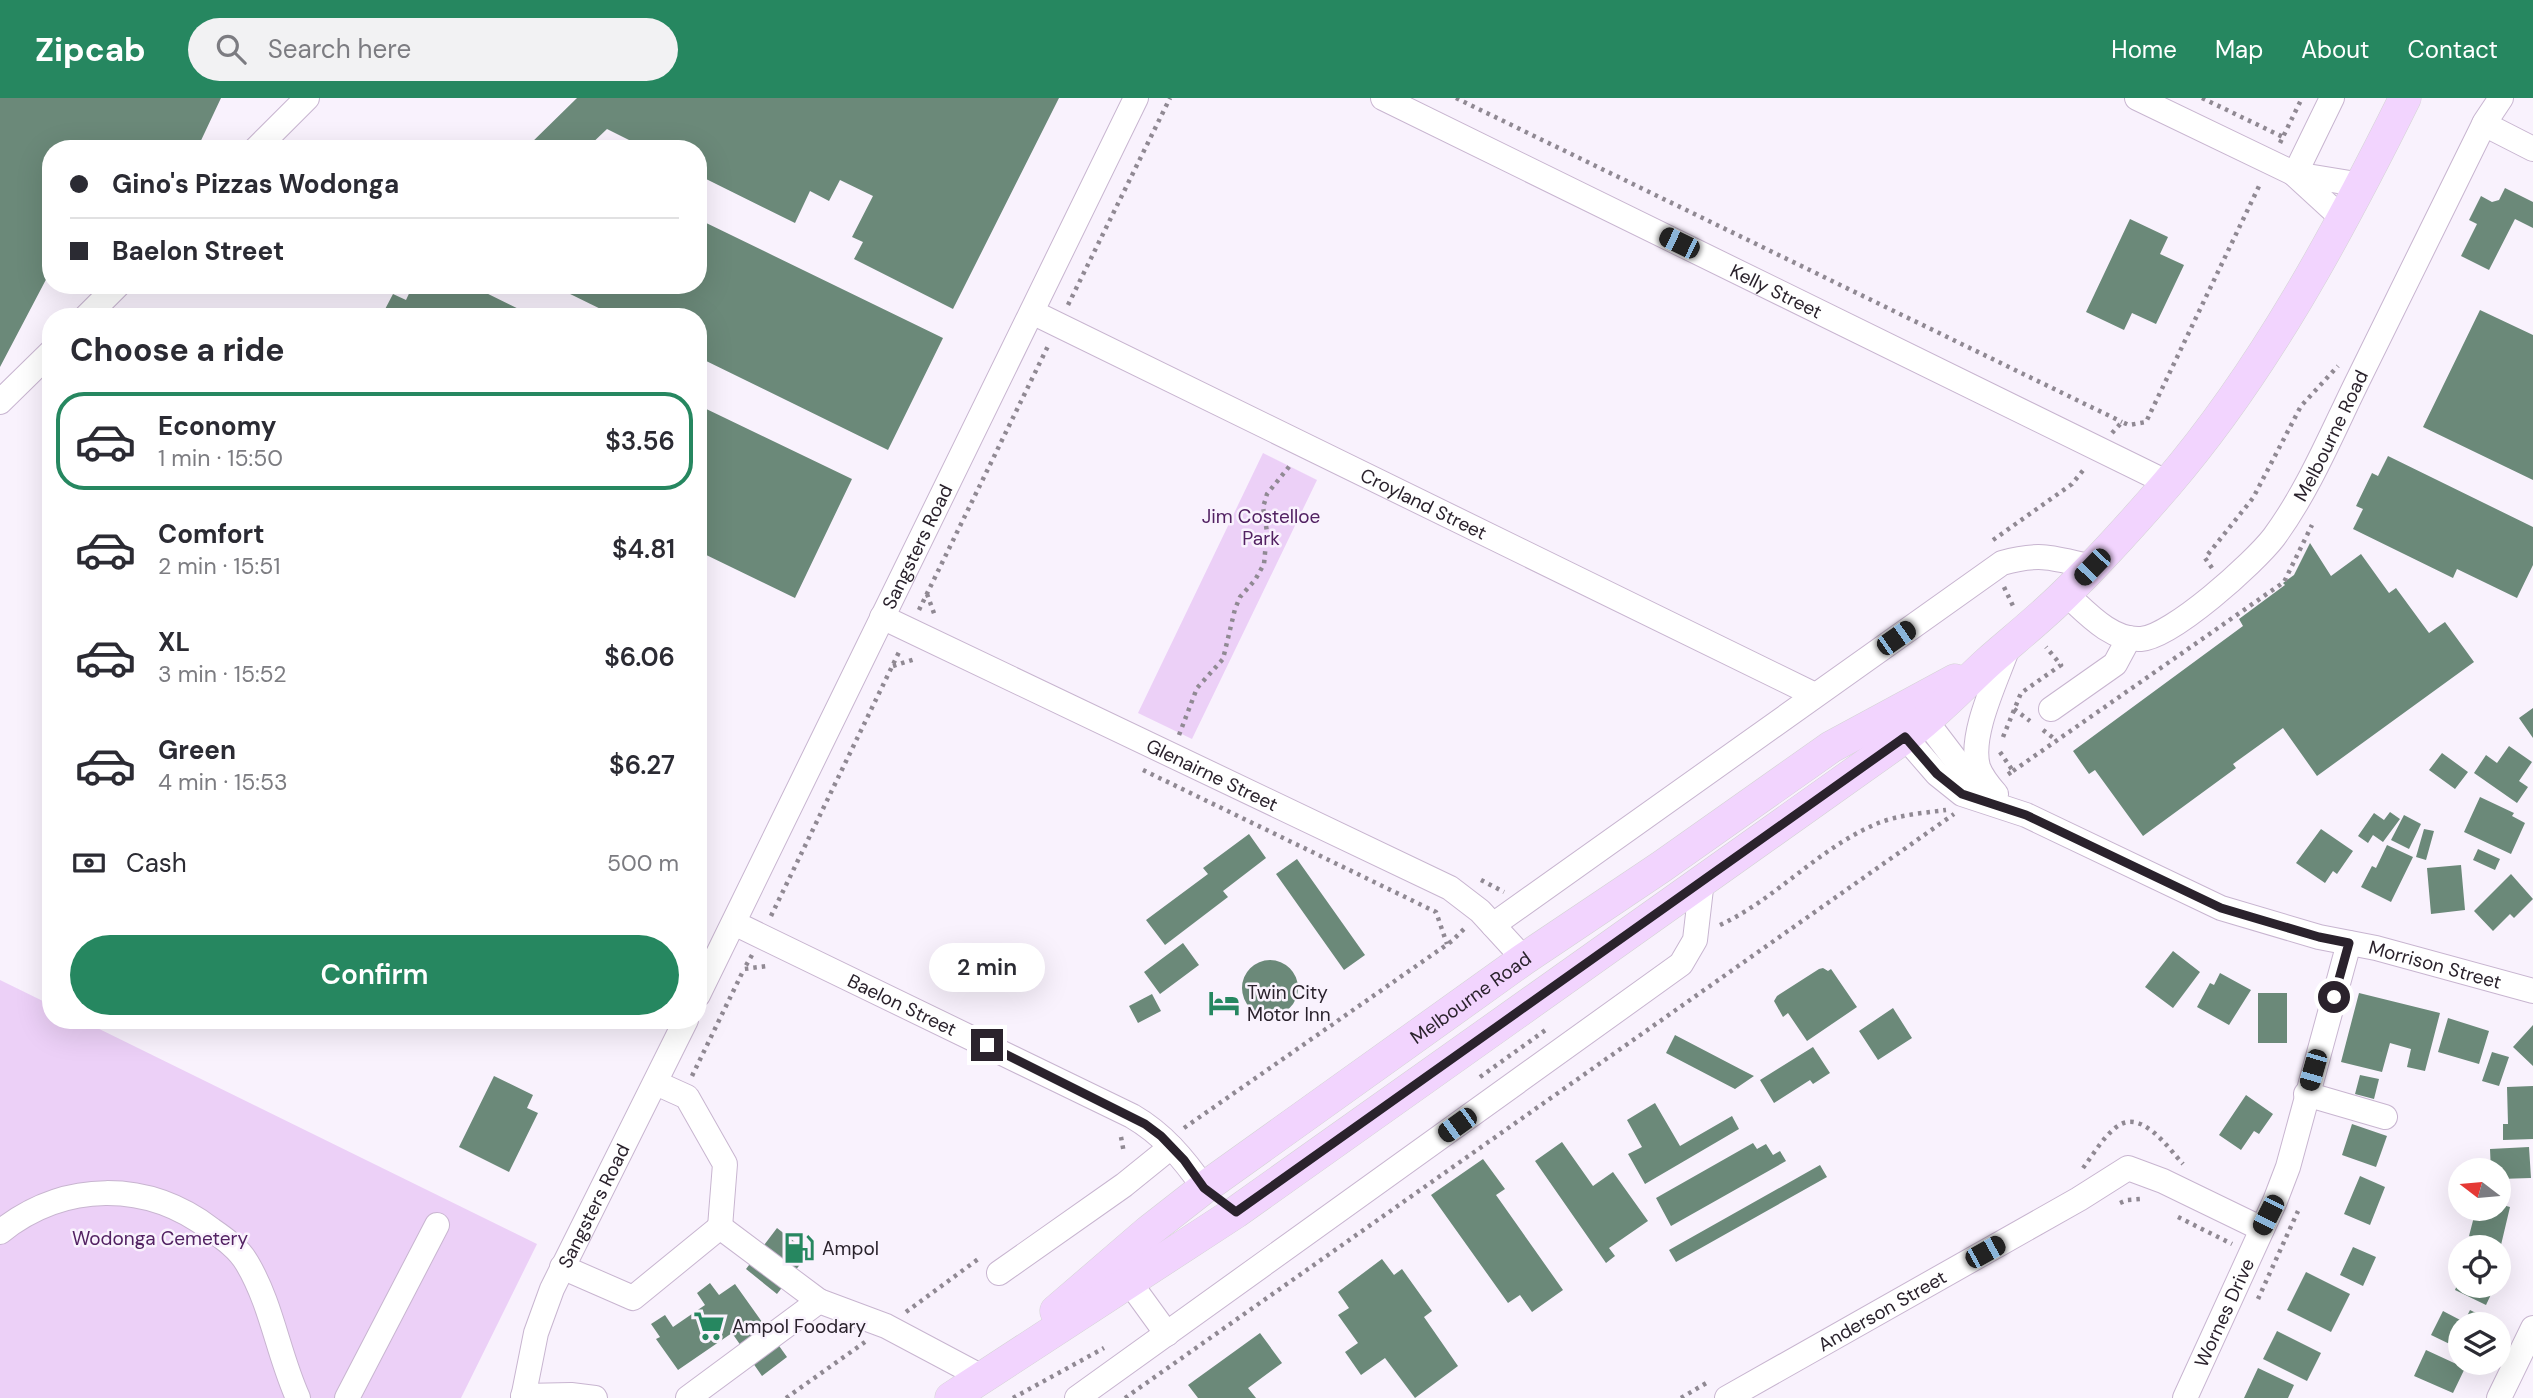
<!DOCTYPE html>
<html lang="en">
<head>
<meta charset="utf-8">
<style>
	body { margin:0; font-family:"DM Sans",sans-serif; background:#f2f2f3; color:#2b2b33; height:100vh; display:flex; flex-direction:column; font-size:26px; white-space:nowrap }
	* { box-sizing:border-box; margin:0 }
	p { font-size:23px; color:#7c7c81 }
	.icon { flex:none; width:38px; height:38px; fill:none; stroke:currentColor; stroke-width:2; stroke-linecap:round; stroke-linejoin:round }
	.map { position:relative; flex:1; overflow:hidden }
	.sheet { position:absolute; left:42px; top:210px; width:665px; height:721px; display:flex; flex-direction:column; background:#fff; border-radius:28px; box-shadow:0 7px 28px #0002 }
	.sheet>* { flex:none }
	.top-card { position:absolute; left:42px; top:42px; width:665px; height:154px; border-radius:28px; box-shadow:0 7px 28px #0002; display:grid; align-content:center; height:154px; padding:0 28px; background:#fff }
	.needle { width:46px; rotate:286deg }
	.controls { position:absolute; left:2448px; top:1060px; display:grid; gap:14px }
	.controls a { display:grid; place-items:center; width:63px; height:63px; border-radius:50%; background:#fff; box-shadow:0 7px 28px #0002; font-size:35px }
	.end { position:absolute; width:32px; height:32px; margin:-16px; border:9px solid #2a222c; background:#fff; box-shadow:0 0 0 4px #fff }
	.from { border-radius:50% }
	.bubble { position:absolute; height:49px; border-radius:24px; background:#fff; box-shadow:0 7px 28px #0002; font-size:23px; font-weight:600; line-height:49px; text-align:center }
	.car { position:absolute; width:21px; height:42px; margin:-21px -10px; border-radius:9px; box-shadow:0 0 5px 2px #0007; background:linear-gradient(#222 24%,#8ab4d8 0 40%,#222 0 76%,#8ab4d8 0 86%,#222 0) }
	.top-card b { display:flex; align-items:center; gap:24px; height:66px; font-size:26px }
	.top-card b+b { border-top:2px solid #e1e1e2 }
	.top-card i { width:18px; height:18px; background:#2b2b33 }
	ul { padding:0; list-style:none }
	li { display:flex; align-items:center; gap:21px; height:98px; margin:0 14px 10px; padding:0 14px; border:4px solid transparent; border-radius:28px }
	li div { flex:1 }
	li b { display:block; font-size:26px }
	li em { font-style:normal; font-weight:600 }
	li.active { border-color:#268760 }
	li>.icon { width:63px; height:63px; stroke-width:1.5 }
	h2 { padding:0 28px; font-size:32px; line-height:84px }
	.pay { display:flex; align-items:center; gap:18px; height:77px; padding:0 28px; font-size:26px }
	.pay p { margin-inline-start:auto }
	.primary-button { display:flex; gap:14px; margin-top:auto; padding:14px 28px }
	.primary-button a { flex:1; height:80px; border-radius:42px; background:#268760; color:#fff; font-size:28px; font-weight:600; line-height:80px; text-align:center }
	header { display:flex; align-items:center; gap:42px; box-sizing:border-box; height:98px; padding:0 35px; background:#268760; color:#fff }
	header strong { font-size:33px }
	nav { display:flex; gap:38px; margin-inline-start:auto; font-size:24px }
	.search { width:490px; height:63px; background:#f2f2f3; display:flex; align-items:center; gap:18px; box-sizing:border-box; padding:0 24px; border-radius:38px; color:#7c7c81; font-size:26px }
	.map>svg:first-child { display:block }
	.green { fill:#ecd0f7 }
	.building { fill:#6b8979 }
	.lines { fill:none; stroke-linecap:round; stroke-linejoin:round }
	.minor-casing { stroke:#c8b5d0; stroke-width:26 }
	.major-casing { stroke:#d4d3d5; stroke-width:33 }
	.path { stroke:#908993; stroke-width:4.5; stroke-dasharray:3.5 5; stroke-linecap:butt }
	.minor { stroke:#fff; stroke-width:24 }
	.major { stroke:#f2d4fe; stroke-width:32 }
	.route { stroke:#2a222c; stroke-width:9 }
	.labels { text-anchor:middle; stroke-width:5; stroke-linejoin:round; paint-order:stroke }
	.street-label { font-size:19px; fill:#2a222c; stroke:#f9f2fd }
	.park-label { font-size:19px; fill:#522162; stroke:#f9f2fd }
	.poi-label { font-size:19px; fill:#2a222c; stroke:#f9f2fd; text-anchor:start }
</style>
</head>
<body>
<header>
<strong>Zipcab</strong>
<div class="search"><svg class="icon" aria-label="search" viewBox="0 0 24 24"><circle cx="10" cy="10" r="6"/><path d="M15 15l6 6"/></svg>Search here</div>
<nav><a>Home</a><a>Map</a><a>About</a><a>Contact</a></nav>
</header>
<div class="map">
<svg width="2533" height="1300" viewBox="0 0 2533 1300">
	<rect width="100%" height="100%" fill="#f9f2fd"/>
	<path class="green" d="M1263,355l54,27 -125,259 -54,-26z
		M0,882l51,25v15h30l456,224 -76,154h-461z"/>
	<path class="building" d="M0,0h221l-24,51h-146v121l-51,97z
		M577,0h482l-106,211 -99,-50 9,-17 -11,-5 21,-41 -33,-16 -11,21 -19,-10 -15,32 -97,-48v-26h-51l-40,-20 -21,20h-61z
		M2505,90l28,14v26l-18,-9 -26,51 -28,-14 16,-32 -8,-4 12,-24 11,6 7,-2z
		M698,121l245,119 -55,112 -190,-93v-40h-81l-53,-26 2,-6h132z
		M2130,121l38,18 -8,17 24,11 -28,59 -24,-11 -8,17 -38,-18z
		M413,187h57l65,32h-169l3,-8 13,6 11,-21 13,6z
		M2480,212l53,25v145l-110,-53z
		M698,307l154,74 -57,119 -97,-47z
		M2388,358l145,71v38l-16,33 -60,-29 -4,9 -100,-49 10,-20 -7,-3 16,-33 6,3z
		M2310,445l21,33 30,-22 28,39 7,-5 33,45 16,-11 29,40 -157,114 -34,-48 -50,36 3,4 -93,68 -48,-66 -6,4 -16,-23 170,-125 -4,-7 46,-34 -2,-2 11,-8z
		M2533,610v30l-14,-20z
		M2509,648l23,16 -13,19 9,6 -11,16 -43,-30 12,-18 11,8z
		M2442,655l26,19 -13,17 -26,-19z
		M2480,699l34,16 -2,3 13,7 -14,31 -47,-22z
		M2390,714l10,7 -17,23 -10,-7 -5,8 -10,-7 16,-23 10,7z
		M2404,717l17,9 -12,25 -18,-9z
		M2321,731l32,22 -16,23 -4,-3 -8,12 -29,-20z
		M2424,731l10,2 -8,29 -10,-3z
		M1249,736l17,24 -43,33 5,6 -63,48 -19,-25 62,-46 -5,-6z
		M2387,747l26,12 -22,45 -30,-15 11,-21 4,2z
		M2478,751l22,10 -5,11 -22,-10z
		M1297,761l68,96 -21,15 -68,-96z
		M2461,767l4,45 -34,4 -4,-46z
		M2511,776l22,25 -19,19 -4,-4 -17,17 -19,-20z
		M1183,845l16,22 -39,29 -16,-22z
		M2173,853l27,21 -27,36 -28,-21z
		M1242 890a28 28 0 1 1 56 0a28 28 0 1 1-56 0Z
		M1823,870l5,3 3,-2 26,38 -50,34 -19,-28 -5,4 -9,-16 3,-5 42,-27z
		M2220,875l31,17 -22,35 -32,-18 13,-24 4,2z
		M2258,895h29v50h-29z
		M2359,895l81,20 -15,58 -18,-4 4,-18 -21,-6 -8,29 -41,-10z
		M1152,896l9,17 -23,12 -9,-17z
		M1893,910l19,30 -34,22 -19,-29z
		M2448,920l41,13 -10,33 -41,-12z
		M2533,927v41l-20,-19z
		M1675,937l69,36 10,5 -19,13 -69,-36z
		M1813,949l17,26 -17,11 -3,-4 -36,23 -14,-23z
		M2492,954l17,5 -10,29 -17,-5z
		M2360,977l19,4 -5,20 -19,-5z
		M494,978l39,19 -6,13 11,5 -29,59 -50,-25z
		M2533,988v53l-30,1v-16h5l-1,-37z
		M2246,997l27,19 -14,20 -5,-3 -13,19 -22,-15z
		M1655,1005l25,43 52,-30 7,13 -94,55 -17,-30 14,-7 -15,-27z
		M2352,1026l35,12 -11,31 -34,-12z
		M1562,1044l31,44 20,-14 35,49 -39,27 6,8 -9,7 -71,-102z
		M1753,1045l4,6 9,-5 7,11 7,-4 6,10 -115,65 -15,-28z
		M2529,1049l2,31 -32,1v-8h-8l-1,-22z
		M1483,1061l22,30 -9,6 67,95 -31,22 -12,-17 -12,8 -77,-108z
		M1820,1067l7,12 -151,85 -7,-12z
		M2360,1078l25,11 -15,38 -26,-11z
		M2499,1106l11,3 -9,38 -32,-9 7,-27h23z
		M777,1130l32,25 -32,41 -31,-25z
		M2353,1149l23,10 -13,29 -23,-11z
		M1382,1161l12,16 8,-6 30,42 -8,6 34,49 -43,32 -30,-40 -24,17 -16,-23 13,-9 -20,-28 11,-7 -11,-16z
		M2306,1174l44,22 -19,38 -44,-22z
		M2460,1180v8h35l-9,19 -31,-15z
		M710,1185l9,12 16,-11 52,73 -25,19 -30,-43 -54,37 -22,-31 4,-2 -9,-13 14,-9 8,12 32,-22 -8,-12z
		M2470,1212l18,9 -3,6h-25v24l-29,-14 12,-24 21,11z
		M2277,1233l44,22 -14,28 -44,-22z
		M1260,1235l22,30 -34,25 8,10h-58l-10,-13z
		M2426,1252l39,18 -12,25 -39,-17z
		M2258,1270l36,17 -6,13h-44z"/>
	<g class="lines">
		<defs>
			<g id="minor">
				<path id="s1" d="M1383,0l785,385"/>
				<path d="M2137,0l158,76 67,11"/>
				<path d="M2484,26l49,25"/>
				<path d="M256,51l51,-51"/>
				<path d="M2295,76l37,-76"/>
				<path d="M2295,77l48,44"/>
				<path id="s2" d="M1032,214l783,383"/>
				<path d="M86,219l32,-32"/>
				<path d="M0,304l51,-50"/>
				<path id="s3" d="M2066,496c20,18 45,47 75,45 31,-2 113,-76 133,-102 36,-49 60,-109 87,-163 41,-84 83,-168 124,-252l16,-24"/>
				<path id="s4" d="M882,519l568,271 30,23 44,48"/>
				<path d="M2051,611l64,-45 14,-26"/>
				<path d="M1926,623l32,42 28,23"/>
				<path id="s5" d="M1905,639l32,37 25,20 64,21 195,93 98,29 57,11 157,43"/>
				<path d="M1996,696c-7,-8 -14,-16 -18,-27 -9,-33 19,-88 30,-120"/>
				<path id="s6" d="M734,825l398,193c31,18 52,43 72,72"/>
				<path d="M1493,827l509,-362c38,-11 52,-5 90,4"/>
				<path id="s7" d="M698,897l438,-897"/>
				<path d="M656,985l31,14 38,67 -5,63"/>
				<path d="M2306,996l79,23"/>
				<path d="M0,1134c64,-51 147,-52 212,-2 13,9 27,19 35,33 25,42 31,91 51,135"/>
				<path d="M562,1169l71,31 87,-71 99,74"/>
				<path d="M999,1175l125,-88 47,-38"/>
				<path d="M1130,1185l37,51"/>
				<path d="M523,1298l48,-1 24,3"/>
				<path d="M347,1300l90,-173"/>
				<path id="s8" d="M523,1300l13,-65 16,-44 134,-269"/>
				<path d="M688,1300l131,-97 67,25 96,51"/>
				<path d="M1077,1300l604,-434 14,-24 7,-60"/>
				<path id="s9" d="M1727,1300l352,-199 49,-31 35,13 99,48"/>
				<path id="s10" d="M2185,1300l90,-197 13,-34 61,-224"/>
				<path d="M2499,1300l34,-70"/>
			</g>
			<g id="major">
				<path id="s11" d="M1056,1213l93,-80 55,-43 320,-229 137,-92 170,-120 124,-67"/>
				<path d="M951,1300l285,-186 669,-475c30,-22 55,-49 82,-74 26,-23 54,-45 79,-70 35,-34 69,-72 101,-109 97,-113 172,-253 238,-386"/>
			</g>
		</defs>
		<use href="#minor" class="minor-casing"/>
		<use href="#major" class="major-casing"/>
		<path class="path" d="M1456,0l666,324
			M2202,0l81,39
			M2280,45l22,-45
			M1068,207l102,-207
			M2112,335l10,-11 7,3 17,-3 115,-240
			M1993,442l79,-56 13,-16
			M2212,470l-7,-10 48,-60 48,-92 37,-40
			M2004,489l10,21
			M927,496l8,22
			M919,512l130,-266
			M893,568l22,-7
			M2014,611l16,12
			M2043,632l13,10
			M1179,637l18,-47 26,-29 12,-50 5,-12 15,-17 9,-16 3,-32 -4,-25 2,-6 2,-7 25,-31
			M2003,639l18,-44 40,-28 -15,-18
			M2000,654l13,19 -6,4
			M1143,672l293,142 11,32
			M2013,673l271,-189 28,-57
			M1481,782l23,12
			M771,818l129,-266
			M1720,827c56,-26 99,-77 156,-101 21,-9 47,-11 70,-14
			M752,857l-8,14 23,-3
			M692,978l52,-107
			M1480,979l67,-48
			M1184,1030l268,-187 13,-13
			M1121,1039l3,16
			M2083,1070c10,-13 19,-29 31,-39 26,-24 54,19 69,35
			M2120,1105l7,-3 14,-1
			M2178,1119l54,27
			M2258,1201l40,-88
			M906,1214l75,-55
			M786,1300l79,-56
			M1013,1300l91,-50
			M1125,1300l829,-584
			M1681,1300l27,-16"/>
		<use href="#minor" class="minor"/>
		<use href="#major" class="major"/>
	</g>
	<g class="lines">
		<path class="route" d="M987,947l158,79 16,12 23,24 20,28 32,24 669,-475 32,37 25,20 64,21 195,93 98,29 30,6 -15,54"/>
	</g>
	<defs>
		<symbol id="hotel-bare" viewBox="-9 -9 18 18"><path d="M-6-4.5h1.5V1H6V5H4.5V3h-9V5H-6ZM-4 0a1.8 1.8 0 1 1 3.6 0ZM.5 0V-2.5h3Q6-2.5 6 0Z" fill="#268760" stroke="#f9f2fd" stroke-width="2.5" paint-order="stroke"/></symbol>
		<symbol id="fuel-bare" viewBox="-9 -9 18 18"><path d="M-5.5-6h7V0h2V4h1.3V-2.5L3-4.5l.8-.8L6-3V5H2.5V1h-1V6h-7ZM-4.2-4.7v3.2H.2V-4.7Z" fill="#268760" stroke="#f9f2fd" stroke-width="2.5" paint-order="stroke"/></symbol>
		<symbol id="supermarket-bare" viewBox="-9 -9 18 18"><path d="M-6-5.5h2.5l.6 2H6L4.5 2H-2.5L-4.4-4H-6ZM-1.5 3.2a1.3 1.3 0 1 0 .1 0ZM3 3.2a1.3 1.3 0 1 0 .1 0Z" fill="#268760" stroke="#f9f2fd" stroke-width="2.5" paint-order="stroke"/></symbol>
	</defs>
	<g fill-rule="evenodd">
		<use href="#hotel-bare" x="1202" y="883" width="44" height="44"/>
		<use href="#fuel-bare" x="777" y="1128" width="44" height="44"/>
		<use href="#supermarket-bare" x="687" y="1206" width="44" height="44"/>
	</g>
	<g class="labels">
		<g class="street-label">
			<text dy="7" stroke="none"><textPath href="#s1" startOffset="438">Kelly Street</textPath></text>
			<text dy="7" stroke="none"><textPath href="#s3" startOffset="376">Melbourne Road</textPath></text>
			<text dy="7" stroke="none"><textPath href="#s2" startOffset="436">Croyland Street</textPath></text>
			<text dy="7" stroke="none"><textPath href="#s7" startOffset="499">Sangsters Road</textPath></text>
			<text dy="7" stroke="none"><textPath href="#s4" startOffset="366">Glenairne Street</textPath></text>
			<text dy="7" stroke="none"><textPath href="#s5" startOffset="586">Morrison Street</textPath></text>
			<text dy="7" stroke="none"><textPath href="#s11" startOffset="520">Melbourne Road</textPath></text>
			<text dy="7" stroke="none"><textPath href="#s6" startOffset="187">Baelon Street</textPath></text>
			<text dy="7" stroke="none"><textPath href="#s8" startOffset="206">Sangsters Road</textPath></text>
			<text dy="7" stroke="none"><textPath href="#s9" startOffset="178">Anderson Street</textPath></text>
			<text dy="7" stroke="none"><textPath href="#s10" startOffset="94">Wornes Drive</textPath></text>
		</g>
		<g class="park-label">
			<text x="1261" y="425">Jim Costelloe<tspan x="1261" dy="22">Park</tspan></text>
			<text x="160" y="1147">Wodonga Cemetery</text>
		</g>
		<g class="poi-label">
			<text x="1247" y="901">Twin City<tspan x="1247" dy="22">Motor Inn</tspan></text>
			<text x="822" y="1157">Ampol</text>
			<text x="732" y="1235">Ampol Foodary</text>
		</g>
	</g>
</svg>
<div class="controls">
<a><svg class="needle" viewBox="-14 -14 28 28"><path d="M0-13l5 13h-10z" fill="#e53935"/><path d="M0 13l5-13h-10z" fill="#7c7c81"/></svg></a>
<a><svg class="icon" aria-label="locate" viewBox="0 0 24 24"><circle cx="12" cy="12" r="6"/><path d="M12 2v4M12 18v4M2 12h4M18 12h4"/></svg></a>
<a><svg class="icon" aria-label="layers" viewBox="0 0 24 24"><path d="M12 4l9 5-9 5-9-5zM3 14l9 5 9-5"/></svg></a>
</div>
<i class="end from" style="left:2334px;top:899px"></i>
<i class="end" style="left:987px;top:947px"></i>
<div class="bubble" style="left:929px;top:845px;width:116px">2 min</div>
<i class="car" style="left:1679px;top:145px;rotate:296deg"></i>
<i class="car" style="left:2092px;top:469px;rotate:224deg"></i>
<i class="car" style="left:1896px;top:540px;rotate:55deg"></i>
<i class="car" style="left:2313px;top:972px;rotate:196deg"></i>
<i class="car" style="left:1457px;top:1027px;rotate:234deg"></i>
<i class="car" style="left:2268px;top:1117px;rotate:207deg"></i>
<i class="car" style="left:1985px;top:1154px;rotate:61deg"></i>
<div class="top-card">
<b><i class="from"></i>Gino's Pizzas Wodonga</b>
<b><i></i>Baelon Street</b>
</div>
<section class="sheet">
<h2>Choose a ride</h2>
<ul>
<li class="active"><svg class="icon" aria-label="car" viewBox="0 0 24 24"><path d="M5 17H2v-5l4-1 3-4h7l3 4 3 1v5h-3M9 17h6M6 11h13"/><circle cx="7" cy="17" r="2"/><circle cx="17" cy="17" r="2"/></svg><div><b>Economy</b><p>1 min · 15:50</p></div><em>$3.56</em></li>
<li><svg class="icon" aria-label="car" viewBox="0 0 24 24"><path d="M5 17H2v-5l4-1 3-4h7l3 4 3 1v5h-3M9 17h6M6 11h13"/><circle cx="7" cy="17" r="2"/><circle cx="17" cy="17" r="2"/></svg><div><b>Comfort</b><p>2 min · 15:51</p></div><em>$4.81</em></li>
<li><svg class="icon" aria-label="car" viewBox="0 0 24 24"><path d="M5 17H2v-5l4-1 3-4h7l3 4 3 1v5h-3M9 17h6M6 11h13"/><circle cx="7" cy="17" r="2"/><circle cx="17" cy="17" r="2"/></svg><div><b>XL</b><p>3 min · 15:52</p></div><em>$6.06</em></li>
<li><svg class="icon" aria-label="car" viewBox="0 0 24 24"><path d="M5 17H2v-5l4-1 3-4h7l3 4 3 1v5h-3M9 17h6M6 11h13"/><circle cx="7" cy="17" r="2"/><circle cx="17" cy="17" r="2"/></svg><div><b>Green</b><p>4 min · 15:53</p></div><em>$6.27</em></li>
</ul>
<div class="pay"><svg class="icon" aria-label="cash" viewBox="0 0 24 24"><path d="M3 7h18v10H3z"/><circle cx="12" cy="12" r="2"/></svg>Cash<p>500 m</p></div>
<div class="primary-button"><a>Confirm</a></div>
</section>
</div>
</body>
</html>
